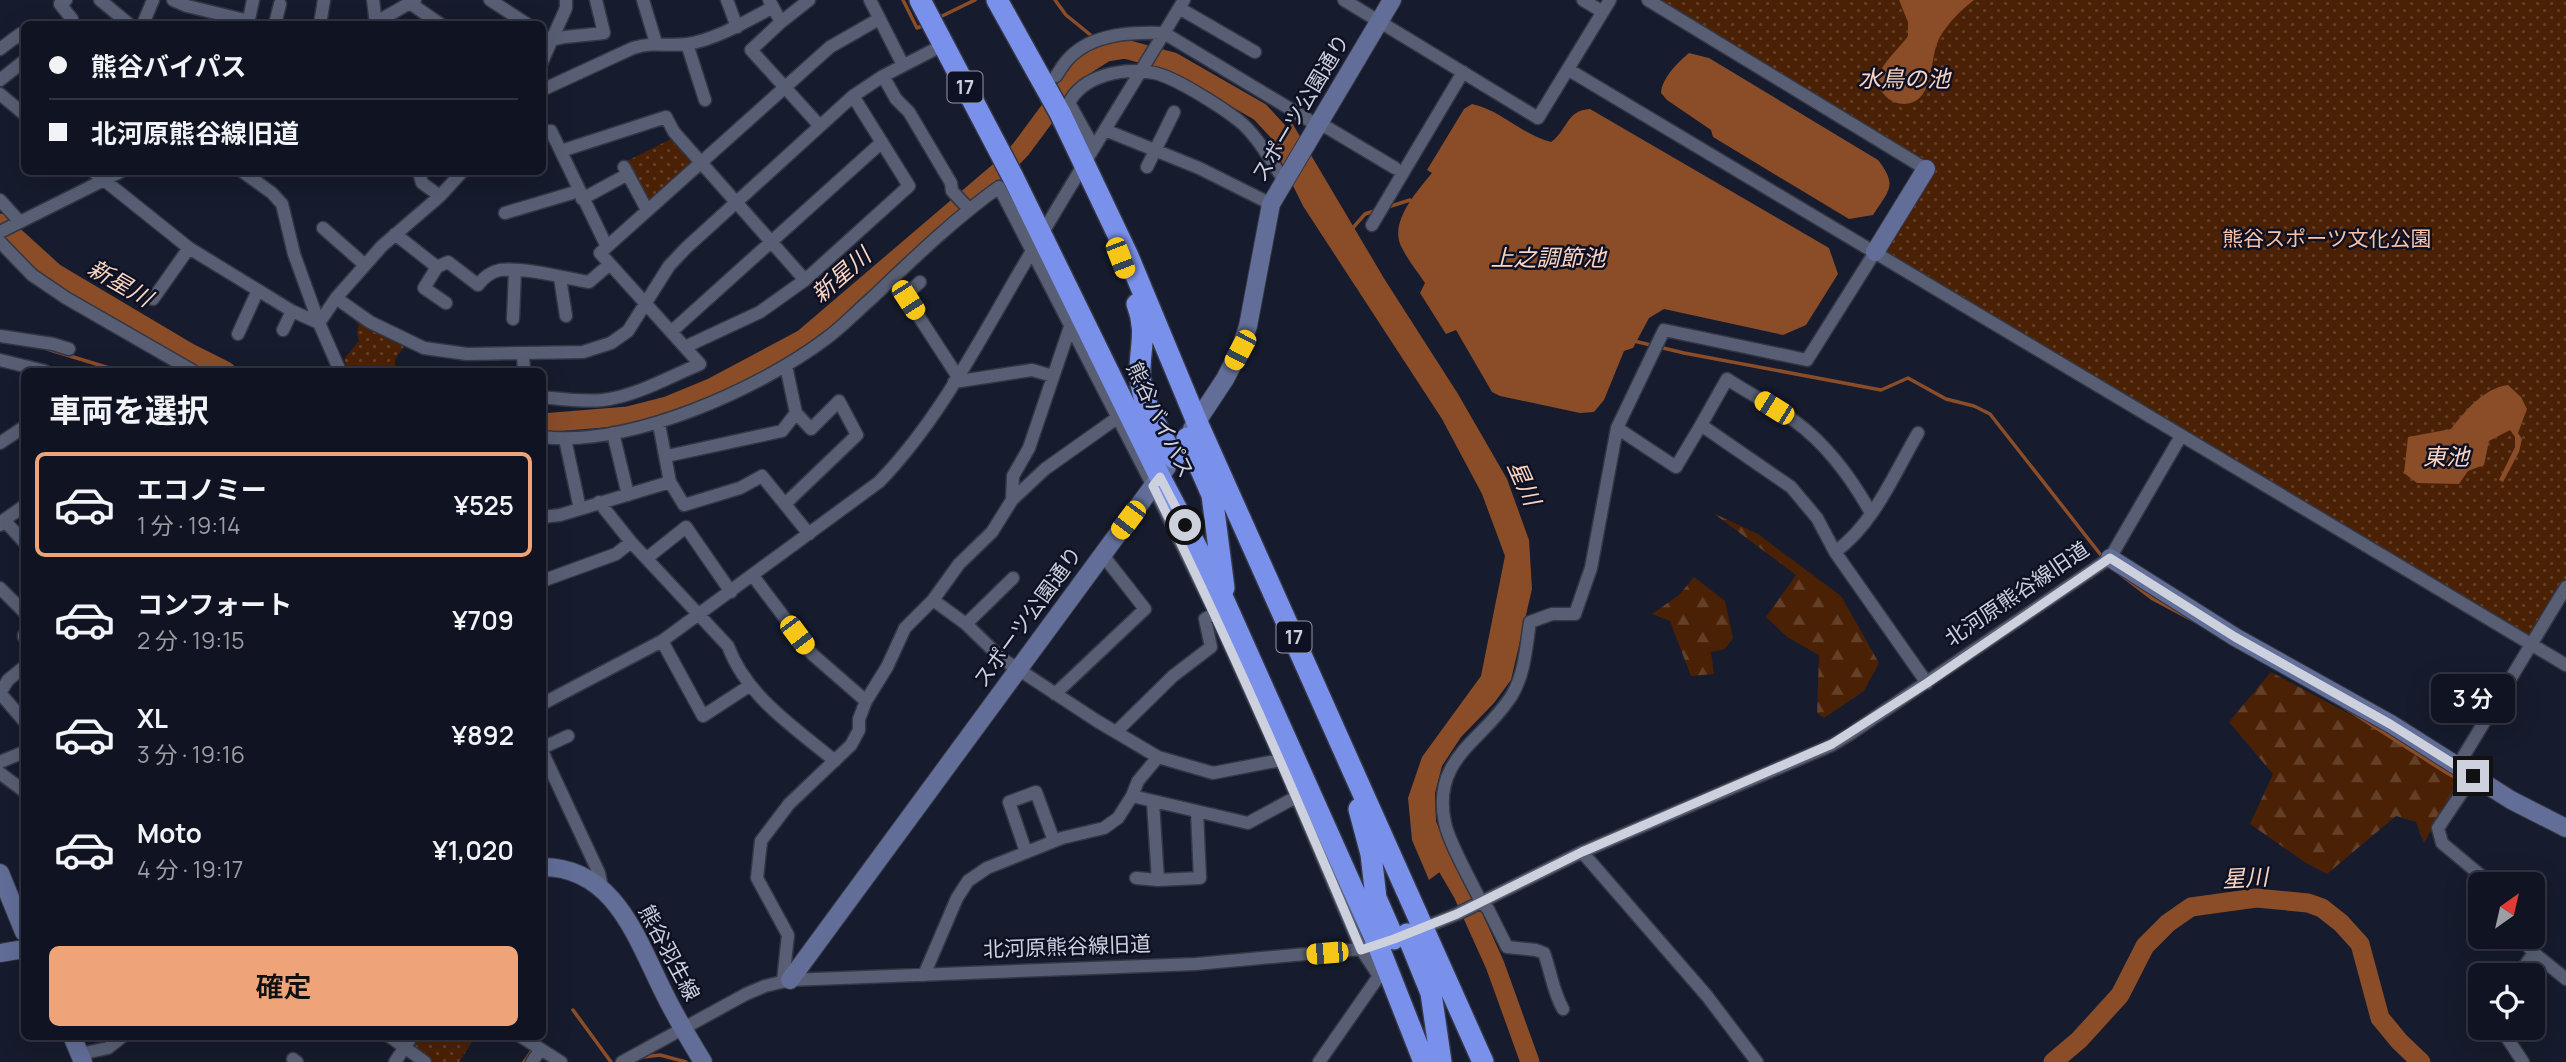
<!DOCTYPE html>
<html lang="ja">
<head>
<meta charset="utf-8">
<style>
	body { margin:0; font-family:Manrope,"Noto Sans JP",sans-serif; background:#1e212f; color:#f1f3f6; height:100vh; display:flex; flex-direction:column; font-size:26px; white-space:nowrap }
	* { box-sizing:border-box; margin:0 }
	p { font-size:23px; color:#9c9ea5 }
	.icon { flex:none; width:38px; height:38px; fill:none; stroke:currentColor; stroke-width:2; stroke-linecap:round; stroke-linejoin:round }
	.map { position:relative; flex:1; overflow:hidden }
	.drawer { position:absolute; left:21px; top:368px; width:525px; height:672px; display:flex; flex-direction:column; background:#101422; border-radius:10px; box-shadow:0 7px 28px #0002,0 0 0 2px #303340 }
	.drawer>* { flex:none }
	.guide { position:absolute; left:21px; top:21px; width:525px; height:154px; border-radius:10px; box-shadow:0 7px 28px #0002,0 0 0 2px #303340; display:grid; align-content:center; height:154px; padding:0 28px; background:#101422 }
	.needle { width:46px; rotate:34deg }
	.fabs { position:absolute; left:2468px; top:872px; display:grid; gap:14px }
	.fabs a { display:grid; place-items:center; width:77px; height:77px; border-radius:10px; background:#101422; box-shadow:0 7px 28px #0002,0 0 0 2px #303340; font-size:35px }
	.end { position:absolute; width:32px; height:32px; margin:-16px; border:9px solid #cdd1de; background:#111; box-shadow:0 0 0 4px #111 }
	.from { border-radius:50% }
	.bubble { position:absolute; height:49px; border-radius:10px; background:#101422; box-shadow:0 7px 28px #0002,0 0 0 2px #303340; font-size:23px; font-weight:600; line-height:49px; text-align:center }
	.car { position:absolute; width:21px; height:42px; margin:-21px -10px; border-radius:9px; box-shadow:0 0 5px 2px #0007; background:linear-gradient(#f5c518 24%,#345 0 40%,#f5c518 0 76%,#345 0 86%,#f5c518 0) }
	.guide b { display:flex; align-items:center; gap:24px; height:66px; font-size:26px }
	.guide b+b { border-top:2px solid #303340 }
	.guide i { width:18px; height:18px; background:#f1f3f6 }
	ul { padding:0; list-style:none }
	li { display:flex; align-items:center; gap:21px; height:105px; margin:0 14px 10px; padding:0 14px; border:4px solid transparent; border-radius:10px }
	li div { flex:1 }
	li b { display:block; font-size:26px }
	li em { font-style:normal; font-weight:600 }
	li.on { border-color:#efa378 }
	li>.icon { width:63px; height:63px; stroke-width:1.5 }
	h2 { padding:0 28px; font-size:32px; line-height:84px }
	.primary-button { display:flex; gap:14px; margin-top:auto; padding:14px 28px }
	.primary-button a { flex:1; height:80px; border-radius:10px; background:#efa378; color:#111; font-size:28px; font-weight:600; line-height:80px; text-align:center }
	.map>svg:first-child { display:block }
	.forest { fill:url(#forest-firs) }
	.park { fill:url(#park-dots) }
	.water { fill:#8a4d28 }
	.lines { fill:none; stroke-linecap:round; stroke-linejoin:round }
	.stream { stroke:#8a4d28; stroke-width:3.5 }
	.river { stroke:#8a4d28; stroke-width:19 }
	.street-casing { stroke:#333644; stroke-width:15 }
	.secondary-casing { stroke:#333644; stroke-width:20 }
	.highway-casing { stroke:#333644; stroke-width:24 }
	.street { stroke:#585f74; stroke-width:12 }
	.secondary { stroke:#626e98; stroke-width:18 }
	.highway { stroke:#7a91eb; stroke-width:21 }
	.route { stroke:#cdd1de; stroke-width:9 }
	.labels { text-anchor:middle; stroke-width:5; stroke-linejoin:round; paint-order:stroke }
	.shield { fill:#0d1123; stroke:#9397a6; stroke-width:2 }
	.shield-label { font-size:19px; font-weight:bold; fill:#cdd1de }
	.street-label { font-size:21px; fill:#cdd1de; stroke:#0d1123 }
	.park-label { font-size:21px; fill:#fac2a4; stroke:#0d1123 }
	.water-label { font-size:23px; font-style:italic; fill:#fbd5c1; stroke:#0d1123 }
</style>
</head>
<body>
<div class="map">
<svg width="2566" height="1062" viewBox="0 0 2566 1062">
	<defs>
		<pattern id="forest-firs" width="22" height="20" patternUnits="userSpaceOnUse" patternTransform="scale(1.75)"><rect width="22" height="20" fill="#4b2105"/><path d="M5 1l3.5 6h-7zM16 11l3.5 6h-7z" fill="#644029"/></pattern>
		<pattern id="park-dots" width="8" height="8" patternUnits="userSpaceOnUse" patternTransform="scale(1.75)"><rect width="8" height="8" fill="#4b2105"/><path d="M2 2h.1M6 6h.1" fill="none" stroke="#644029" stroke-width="1.8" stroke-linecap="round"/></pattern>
	</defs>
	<rect width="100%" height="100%" fill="#161b2d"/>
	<path class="forest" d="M1713,513l45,21 83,62 38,67 -15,28 -40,27 -7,-5 2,-58 -32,-18 -21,-20 30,-42z
		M1694,577l31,24 8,37 -8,11 -14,3 3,22 -23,2 -21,-55 -18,-7 27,-19z
		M2271,672l114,61 75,45 -36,65 -8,-21 -20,-6 -69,58 -21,-11 -56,-39 23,-50 -44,-52z"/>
	<path class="park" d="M1657,0h909v581l-35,59 -648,-387 52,-85z
		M671,139l22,23 -46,42 -22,-42z
		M354,320l50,27 -9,12v12l-47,-1 -4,-11 15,-18 -2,-8 2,-8z
		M420,1036h56l-17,26h-25l-22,-15z"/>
	<path class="water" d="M1899,0h75c-14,11 -25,22 -34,37 -12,21 -4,66 -36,67 -13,0 -20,-9 -27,-18 2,-23 18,-32 31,-50v-14z
		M1689,53l20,5 169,102c20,26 11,30 -5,55l-24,4 -136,-82 -2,-7 -44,-30 -6,-7c1,-15 17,-31 28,-40z
		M1472,104c29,6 50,31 79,38 17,-12 15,-32 39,-33l239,139 9,26 -32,51 -23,10 -119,-26 -15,9 -16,30 -9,3 -20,49 -10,12 -14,1 -80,-17 -8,-4 -36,-62 -10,4 -26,-41 5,-10c-8,-12 -18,-24 -24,-37 -12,-24 17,-56 31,-73l-5,-3 37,-61z
		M1292,123l93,157 73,114 49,85 22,61 3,49 -21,91 -17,23 -33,34 -19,29 -7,27 1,28 16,42 -23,17 -17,-40 -4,-42 14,-41 59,-81 24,-120 -23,-62 -40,-75 -139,-213 -28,-57z
		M2508,385l13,12 6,12 -9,24 4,6 -3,13 -16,30 -4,-2 16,-33v-10l-5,-7 -21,11 -5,24 -16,6 -9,13 -42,-1 -13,-10 4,-36 43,-8c14,-18 33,-41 57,-44z"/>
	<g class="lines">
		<path class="stream" d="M903,0l14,28 8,-3
			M1055,0l11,15 27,22
			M938,18l37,-18
			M1098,43l8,9
			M1388,207l22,-7 3,3
			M1351,230l14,-16 9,-3
			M1634,341l50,12 197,37 27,-12 38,21 28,7 16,8 114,145
			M47,349l72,22
			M2120,574l33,25 43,23
			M2342,706l105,67 38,21
			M0,780l24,18
			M573,1010l38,52
			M643,1057l17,-2 26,7
			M524,1062l7,-10"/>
		<path class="river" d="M0,223l55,50 133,79 38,19
			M542,423l86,-7 39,-10 46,-19 90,-48 199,-170 19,-20 60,-81 25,-16 19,-3 48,13 87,50 23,25 9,23
			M1435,846l28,48 32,71 35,97
			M2053,1062l26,-22 41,-45 25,-49 23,-23 23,-16 65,-9 52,5 14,5 19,15 19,21 20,74 19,23 22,21"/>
		<defs>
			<path id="street" d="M66,0l-6,4 12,15
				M100,0l29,24
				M173,0l14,6 62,15
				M373,0l3,24
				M490,0l37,24
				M643,0l13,43
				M727,0l10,27
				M769,0l12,22 -30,28 68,75
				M870,0l33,65
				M1344,0l194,118 72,-118
				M1583,0l20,12
				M1648,0l278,169
				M410,3l30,21
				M1179,8l76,44
				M781,22l28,-22
				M143,24l10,-24
				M248,24l5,-24
				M275,24l5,-20
				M320,24l4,-24
				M373,24l42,-24
				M542,35l9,5 14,-3 39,-4 -8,-33
				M687,44l18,56
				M0,49l20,-15 4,6
				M542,62l24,-54v-8
				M1569,70l997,595
				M883,76l13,23 13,13 42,71 1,8 17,18
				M1056,76c4,-6 8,-13 13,-18 24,-25 63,-26 95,-25l153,92 11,3 67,40
				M0,80l24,-19
				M542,90l91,-42c23,-7 34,-1 54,-4 28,-4 62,-24 86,-37
				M0,94l24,20
				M1105,130l94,38 72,36
				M542,132l9,-1 56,116
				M1094,148l-25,-45c14,-28 55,-36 85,-30 21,4 67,34 84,47 19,15 32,40 46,60
				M561,151l105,-34 8,15 131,148
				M624,167l23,43
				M1147,167l27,-55
				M94,172l95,76 103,63 27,12
				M243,172l29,21 10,11 12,50 25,69 21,48
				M419,172l3,11 18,13
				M582,199l46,-25
				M0,200l20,22
				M505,213l74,-22
				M1372,225l91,-153
				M323,228l42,37
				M0,232l120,-60
				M395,234l42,33 11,-5 30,23c6,-8 12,-13 22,-15 23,-3 65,8 89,12l21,-18
				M0,242l32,33 34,23 127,73
				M437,267l-13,21 22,15
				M560,278l6,38
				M920,282l-10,9 -2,9 50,77
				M336,298l34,24 54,26 43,6 116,-2 28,-9 17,-12 41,-65 17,-18 167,-152 30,-20 60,-31
				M153,299l36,-51
				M513,319l2,-49
				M319,323l17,-25 46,-52 58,-50 22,-24
				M283,330l9,-19
				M671,332l211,-190
				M238,334l20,-44
				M0,336l53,8 16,5
				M685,347l75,-35 45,-32 104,-94 -56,-90
				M523,355l1,16
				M0,360l45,11
				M954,382l78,-12 21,6
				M542,397c20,2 41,5 61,3 33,-4 66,-23 97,-36l-100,-111 230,-206 49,-28
				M1701,425l26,-46c23,15 47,27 69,43 31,23 56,57 75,91
				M1617,428l59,39 25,-42 90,62 26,31 18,34 92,131
				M613,433l15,62
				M542,437c88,10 216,-47 285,-99 16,-12 29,-26 44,-39 41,-39 82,-79 128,-112l154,299 62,127 66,147 80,189 18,27 -60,86
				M565,439l15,70
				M0,443l24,-16
				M667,456l115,-25 14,-18
				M670,482l14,23 56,-17 22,-12 47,58
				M1012,500l1,-24 16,-28 42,-124
				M599,502l32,40 97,104c19,51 66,81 107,115
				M786,503l71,-68 -18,-34 -28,28 -15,-16 -10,-47
				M542,517l18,-2 110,-33 -11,-58
				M4,520l20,-14
				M0,525l4,-5 20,22
				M1835,552c39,-28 59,-78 83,-119
				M647,558l39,-31 45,65
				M753,576l59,78 54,47
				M542,581l74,-27 15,-12
				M0,588l24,24
				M933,600l33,24 35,34 96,63 61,36 55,16 68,-13
				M966,624l47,-46
				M24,635v2
				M662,641l41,75 46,-30
				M0,693l24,28
				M0,693l8,-13 16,-13
				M1055,694l90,-85 -43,-55
				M542,704l120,-63 217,-159c63,-65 104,-149 150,-226 50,-86 104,-171 155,-256
				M1116,732l57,-56 38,-29 -6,-28 10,-6
				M542,748l26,-12
				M542,751l57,122 3,15
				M0,762l24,-10
				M2457,767l109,-180
				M0,773l24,18
				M2473,776l-35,52 4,15 49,41
				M1132,796l6,-15 20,-24
				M1153,803l5,77
				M1026,852l-17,-50 27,-10 18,49
				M1582,852l125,144 50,66
				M1136,878l22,2 42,-2 -3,-66
				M1420,929l37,-15 125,-62 250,-107 18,-11 260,-176 71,-122
				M2519,936l15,17 32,26
				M924,975l33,-77 11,-17 19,-13 75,-30 42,-10 14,-10 14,-22 116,27 48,-26
				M2518,975l16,-22
				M783,981l5,-46 -31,-57 4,-37 28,-37 62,-59 8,-15v-11l7,-18 21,-34 18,-39 28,-28 26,-36 33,-32 20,-32 33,-31 72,-51
				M1563,1009c-10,-17 -12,-37 -19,-56l-8,-3 -29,-3 -19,-38 -7,-7c-10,-21 -32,-59 -36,-79 -14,-66 39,-82 67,-128 13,-22 14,-48 18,-73l22,-8h23l16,-46 26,-140 47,-98 143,30 68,-108
				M2500,1027l23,35
				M389,1036l36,26
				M520,1036l41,26
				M80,1054l28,-6 15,-12
				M293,1059l4,3
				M395,1062l17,-26
				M532,1062l8,-12
				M622,1062l124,-68 19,-8 25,-6 406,-16 165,-15 22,-6"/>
			<path id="secondary" d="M1875,252l51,-83
				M1192,429l33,-50 15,-29 8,-24 23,-122 121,-204
				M2110,558l125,79 156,87 120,76 55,28
				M542,867c72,0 94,70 121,124 12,25 26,48 40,71
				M0,873l24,59
				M0,953l24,-4
				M790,980l377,-513
				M72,1036l11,26"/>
			<path id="highway" d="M920,0l94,179 146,298 62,119 156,349 46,117
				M997,0l63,113 68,143 69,166 286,640
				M1137,304c11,28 2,45 3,72 2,29 20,56 34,82
				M1187,438l25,57 12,93
				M1359,809l12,45 5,44 18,41
				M1407,934l24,59 10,69"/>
		</defs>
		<use href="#street" class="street-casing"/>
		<use href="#secondary" class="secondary-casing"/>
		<use href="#highway" class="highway-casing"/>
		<use href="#street" class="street"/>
		<use href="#secondary" class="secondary"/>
		<use href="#highway" class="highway"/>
	</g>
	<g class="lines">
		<path class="route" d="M1185,525l-25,-48 -7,9c75,152 142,307 208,464l33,-11 63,-25 125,-62 250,-108 95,-61 183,-125 125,79 155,87 83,52"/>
	</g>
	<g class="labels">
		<g class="shield">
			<rect x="947.5" y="71.5" width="35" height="31" rx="5"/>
			<rect x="1276.5" y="621.5" width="35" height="31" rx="5"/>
		</g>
		<g class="shield-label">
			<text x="965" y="94">17</text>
			<text x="1294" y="644">17</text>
		</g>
		<g class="street-label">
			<text transform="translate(1301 108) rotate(-59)" y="7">スポーツ公園通り</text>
			<text transform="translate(1160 420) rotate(64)" y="7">熊谷バイパス</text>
			<text transform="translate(2017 594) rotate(-34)" y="7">北河原熊谷線旧道</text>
			<text transform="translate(1028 617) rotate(-54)" y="7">スポーツ公園通り</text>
			<text transform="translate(1067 947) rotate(-2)" y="7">北河原熊谷線旧道</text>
			<text transform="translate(669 953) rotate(62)" y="7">熊谷羽生線</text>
		</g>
		<g class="park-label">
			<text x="2327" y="246">熊谷スポーツ文化公園</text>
		</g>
		<g class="water-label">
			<text x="1904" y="87">水鳥の池</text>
			<text x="1548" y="266">上之調節池</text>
			<text transform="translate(841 275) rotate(-41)" y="8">新星川</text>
			<text transform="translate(120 283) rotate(30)" y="8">新星川</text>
			<text x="2446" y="465">東池</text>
			<text transform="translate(1524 483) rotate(66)" y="8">星川</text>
			<text transform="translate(2245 878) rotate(-3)" y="8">星川</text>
		</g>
	</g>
</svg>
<div class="fabs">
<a><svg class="needle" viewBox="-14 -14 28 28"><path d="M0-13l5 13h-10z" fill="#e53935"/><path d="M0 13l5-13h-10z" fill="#9c9ea5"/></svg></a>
<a><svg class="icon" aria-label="locate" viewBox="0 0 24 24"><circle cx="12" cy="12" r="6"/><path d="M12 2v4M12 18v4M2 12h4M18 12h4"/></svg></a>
</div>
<i class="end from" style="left:1185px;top:525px"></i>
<i class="end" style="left:2473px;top:776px"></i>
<div class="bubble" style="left:2431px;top:674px;width:84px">3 分</div>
<i class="car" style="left:1120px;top:258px;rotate:159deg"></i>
<i class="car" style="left:908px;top:300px;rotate:147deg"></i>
<i class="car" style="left:1240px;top:350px;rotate:208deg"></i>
<i class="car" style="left:1774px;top:408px;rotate:302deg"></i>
<i class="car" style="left:1128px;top:520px;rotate:217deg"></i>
<i class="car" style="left:797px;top:635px;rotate:143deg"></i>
<i class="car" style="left:1327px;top:953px;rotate:265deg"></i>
<div class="guide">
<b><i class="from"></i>熊谷バイパス</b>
<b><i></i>北河原熊谷線旧道</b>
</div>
<section class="drawer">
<h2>車両を選択</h2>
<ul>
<li class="on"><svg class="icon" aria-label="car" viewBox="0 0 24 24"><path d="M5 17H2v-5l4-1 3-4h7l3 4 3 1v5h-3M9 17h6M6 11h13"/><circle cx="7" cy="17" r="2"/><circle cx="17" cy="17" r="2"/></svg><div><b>エコノミー</b><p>1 分 · 19:14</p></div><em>¥525</em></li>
<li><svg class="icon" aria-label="car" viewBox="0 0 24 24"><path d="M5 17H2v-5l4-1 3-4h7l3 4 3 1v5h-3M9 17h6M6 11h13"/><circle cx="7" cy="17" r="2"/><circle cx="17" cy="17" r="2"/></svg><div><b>コンフォート</b><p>2 分 · 19:15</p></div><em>¥709</em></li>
<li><svg class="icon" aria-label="car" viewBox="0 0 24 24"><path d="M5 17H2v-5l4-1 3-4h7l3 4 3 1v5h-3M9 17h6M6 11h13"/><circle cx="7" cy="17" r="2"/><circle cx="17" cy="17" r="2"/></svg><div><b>XL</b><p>3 分 · 19:16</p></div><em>¥892</em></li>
<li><svg class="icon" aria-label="car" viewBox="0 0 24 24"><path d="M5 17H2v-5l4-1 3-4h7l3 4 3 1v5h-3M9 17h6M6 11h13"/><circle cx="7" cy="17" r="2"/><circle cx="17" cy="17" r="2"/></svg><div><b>Moto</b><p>4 分 · 19:17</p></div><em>¥1,020</em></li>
</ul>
<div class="primary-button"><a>確定</a></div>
</section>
</div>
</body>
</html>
